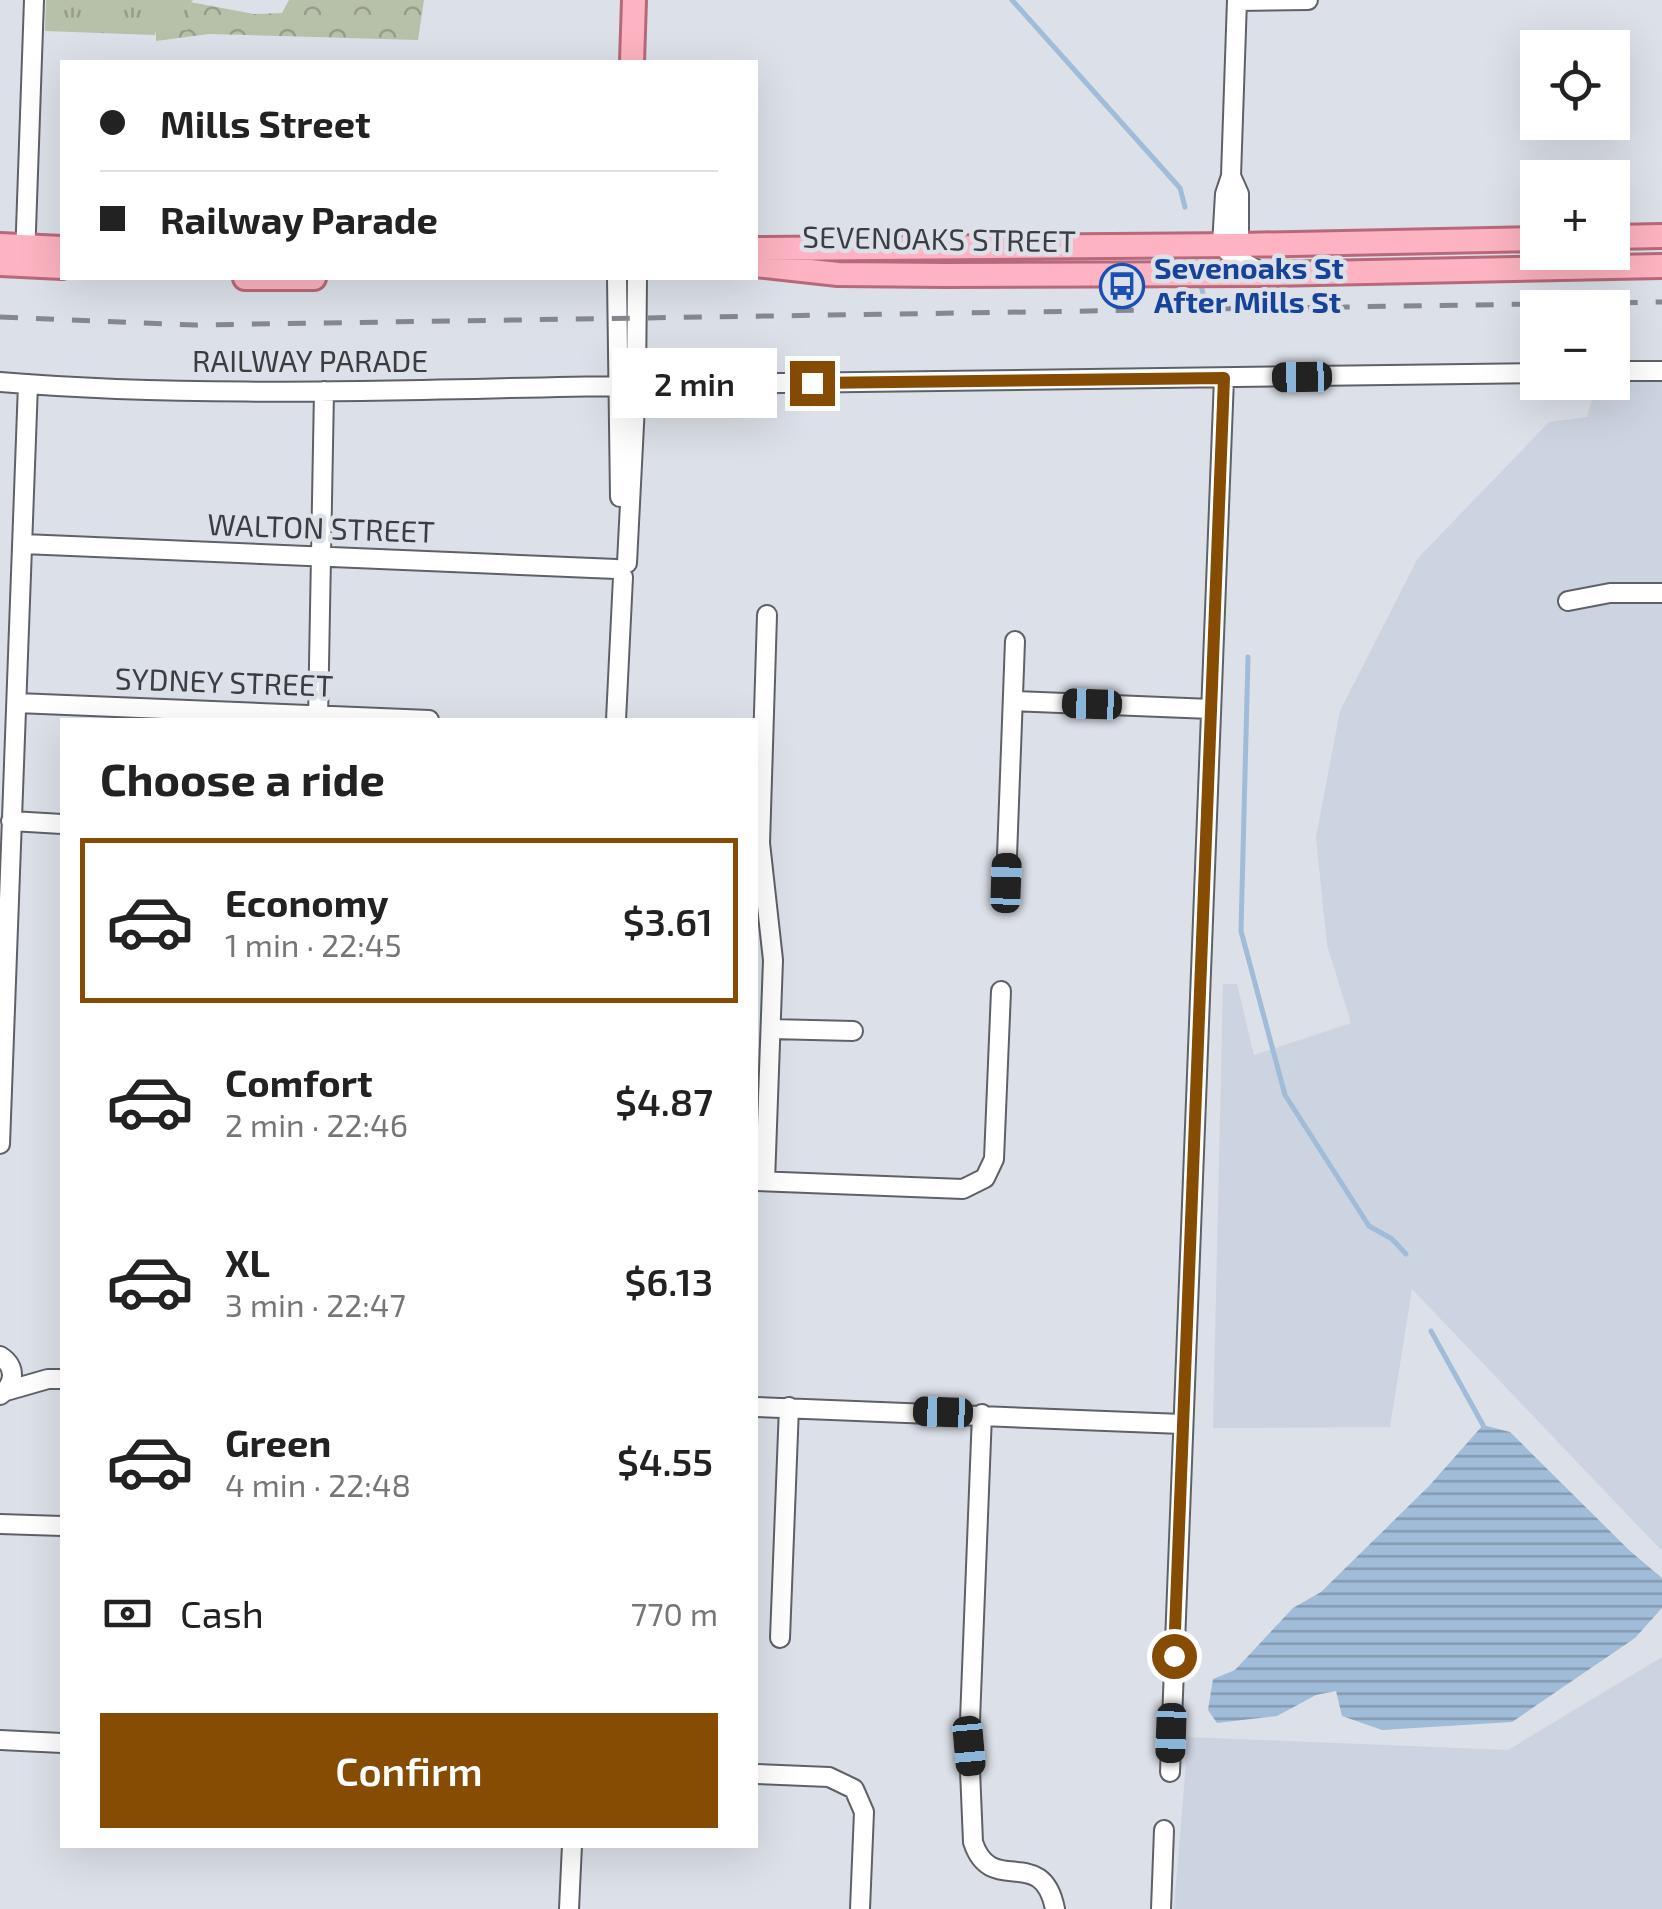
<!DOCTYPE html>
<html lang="en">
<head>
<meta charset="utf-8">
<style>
	body { margin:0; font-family:"Exo 2",sans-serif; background:#f6f6f6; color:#222; height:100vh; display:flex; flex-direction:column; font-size:38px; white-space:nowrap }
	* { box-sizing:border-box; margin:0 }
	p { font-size:32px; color:#767676 }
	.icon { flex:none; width:55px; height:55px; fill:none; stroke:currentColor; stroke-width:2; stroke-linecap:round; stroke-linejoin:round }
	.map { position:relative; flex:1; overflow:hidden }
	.side { position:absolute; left:60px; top:718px; width:698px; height:1130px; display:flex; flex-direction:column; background:#fff; border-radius:0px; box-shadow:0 10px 40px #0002 }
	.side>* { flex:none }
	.banner { position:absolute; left:60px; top:60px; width:698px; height:220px; border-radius:0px; box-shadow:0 10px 40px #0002; display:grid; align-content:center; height:220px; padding:0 40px; background:#fff }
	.tools { position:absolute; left:1520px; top:30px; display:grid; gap:20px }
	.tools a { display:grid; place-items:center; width:110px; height:110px; border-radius:0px; background:#fff; box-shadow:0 10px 40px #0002; font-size:50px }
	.end { position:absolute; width:45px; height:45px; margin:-22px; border:12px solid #874c04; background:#fff; box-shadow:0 0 0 5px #fff }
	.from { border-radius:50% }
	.bubble { position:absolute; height:70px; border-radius:0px; background:#fff; box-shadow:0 10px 40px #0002; font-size:32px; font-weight:600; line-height:70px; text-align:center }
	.car { position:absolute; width:30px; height:60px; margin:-30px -15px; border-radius:12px; box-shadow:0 0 8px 2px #0007; background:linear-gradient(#222 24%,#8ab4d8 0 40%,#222 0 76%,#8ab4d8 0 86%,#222 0) }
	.banner b { display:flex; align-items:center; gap:35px; height:95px; font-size:38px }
	.banner b+b { border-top:2px solid #e0e0e0 }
	.banner i { width:25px; height:25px; background:#222 }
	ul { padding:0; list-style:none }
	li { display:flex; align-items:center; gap:30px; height:165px; margin:0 20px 15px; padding:0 20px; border:5px solid transparent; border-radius:0px }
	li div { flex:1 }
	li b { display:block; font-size:38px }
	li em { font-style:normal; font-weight:600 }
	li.active { border-color:#874c04 }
	li>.icon { width:90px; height:90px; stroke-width:1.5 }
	h2 { padding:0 40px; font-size:45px; line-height:120px }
	.pay { display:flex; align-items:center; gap:25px; height:110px; padding:0 40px; font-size:38px }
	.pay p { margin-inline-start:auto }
	.cta { display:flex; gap:20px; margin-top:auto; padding:20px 40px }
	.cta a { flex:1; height:115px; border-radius:0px; background:#874c04; color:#fff; font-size:40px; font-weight:600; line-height:115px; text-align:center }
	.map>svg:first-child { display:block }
	.built { fill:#ccd4e1 }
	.grass { fill:url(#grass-tufts) }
	.forest { fill:url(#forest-crowns) }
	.water { fill:url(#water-rules) }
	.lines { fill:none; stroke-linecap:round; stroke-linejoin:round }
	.stream { stroke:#a0bcd8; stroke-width:5 }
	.minor-casing { stroke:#5e6167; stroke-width:22 }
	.major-casing { stroke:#b86979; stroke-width:28 }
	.minor { stroke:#fff; stroke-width:18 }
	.major { stroke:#fdb3c1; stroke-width:22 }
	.rail { stroke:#85888e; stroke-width:5; stroke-dasharray:18 18; stroke-linecap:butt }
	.route { stroke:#874c04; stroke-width:12 }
	.labels { text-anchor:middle; stroke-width:9; stroke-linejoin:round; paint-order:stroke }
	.street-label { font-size:30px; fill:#3b3d40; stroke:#dce0e8 }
	.transit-label { font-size:30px; font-weight:bold; fill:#164399; stroke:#dce0e8; text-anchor:start }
</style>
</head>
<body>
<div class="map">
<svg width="1662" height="1909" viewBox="0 0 1662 1909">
	<defs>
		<pattern id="grass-tufts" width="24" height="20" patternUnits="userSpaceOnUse" patternTransform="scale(2.5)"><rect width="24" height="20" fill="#b7c0a9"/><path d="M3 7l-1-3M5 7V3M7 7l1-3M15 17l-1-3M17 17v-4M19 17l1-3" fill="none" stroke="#969d8b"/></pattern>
		<pattern id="forest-crowns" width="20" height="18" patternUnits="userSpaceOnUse" patternTransform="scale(2.5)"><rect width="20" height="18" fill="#b7c0a9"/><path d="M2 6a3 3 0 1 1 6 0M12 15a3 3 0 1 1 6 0" fill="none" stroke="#969d8b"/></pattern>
		<pattern id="water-rules" width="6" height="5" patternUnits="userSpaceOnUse" patternTransform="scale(2.5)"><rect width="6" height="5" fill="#a0bcd8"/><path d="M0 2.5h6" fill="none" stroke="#849ab1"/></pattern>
	</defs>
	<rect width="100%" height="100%" fill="#dce0e8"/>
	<path class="built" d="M1662,362v1189l-250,-262 -22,138 -177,1 10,-444h14l17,71 97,-32 -24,-78 -11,-108 24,-126 78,-153 131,-136 38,-5 10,-34 15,-1 1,-19z
		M1662,1657v252h-488l14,-172 320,13z"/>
	<path class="grass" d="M46,0h147l-3,3 -1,28 -33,-1 -1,5 -110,-4z"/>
	<path class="forest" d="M289,0h135l-6,40 -209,-6 -53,7v-11h32l2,-28 64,12 28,-1z"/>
	<path class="water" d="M1483,1425l27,7 120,119 32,27v30l-27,30 -123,84 -130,8 -40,-14 -6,-25 -20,4 -39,21 -60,7 -9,-13 5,-31 22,-9 58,-62 28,-16 108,-106z"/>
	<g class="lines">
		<path class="stream" d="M1012,0l168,188 5,19
			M1199,279l6,21
			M1248,657l-7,274 44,164 84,131 23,13 14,15
			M1431,1331l52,94"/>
		<defs>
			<path id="minor" d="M1237,0l-6,176 -6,18 -3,51 9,10 33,19
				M1237,1l71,-1
				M1231,176l8,18v51l-5,7
				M25,259l9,-259
				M617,278l3,219
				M1612,371h50
				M0,382c206,17 414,7 620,4
				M636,385l902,-12
				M23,544l593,25
				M627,563l9,-178 1,-107
				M1568,601l42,-8h52
				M1013,701l198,8
				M17,703l412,17
				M318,720l6,-329
				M616,720l7,-143
				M11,821l51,3
				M1006,883l9,-242
				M771,1029l82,2
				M0,1144l28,-760
				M755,1181l208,8 22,-11 9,-19 7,-168
				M765,1181l8,-221 -13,-117 7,-228
				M0,1356c16,10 16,28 0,39
				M6,1391l42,-12h14
				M755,1407l427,17
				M982,1414l-13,332 4,96c18,56 69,1 82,67
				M0,1524l62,2
				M780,1638l9,-231
				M0,1740l62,3
				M1170,1772l54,-1394
				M755,1774l74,3 25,12 10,23 -4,97
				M569,1909l3,-64
				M1161,1909l3,-79"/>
			<path id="major" d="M632,62l2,-62
				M1612,237l50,-1
				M0,245l62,3
				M755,249l484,-4 299,-6
				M0,264l62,3
				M755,265l83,9 107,1 319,-1 398,-8
				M245,278h69"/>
		</defs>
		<use href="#minor" class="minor-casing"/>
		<use href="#major" class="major-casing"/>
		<use href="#minor" class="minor"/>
		<use href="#major" class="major"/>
		<path class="rail" d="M0,317l195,8 1467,-23"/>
	</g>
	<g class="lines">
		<path class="route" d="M812,383l412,-5 -50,1278"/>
	</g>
	<defs>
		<symbol id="bus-ring" viewBox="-11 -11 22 22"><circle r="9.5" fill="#dce0e8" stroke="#1a4fb4" stroke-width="1.5"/><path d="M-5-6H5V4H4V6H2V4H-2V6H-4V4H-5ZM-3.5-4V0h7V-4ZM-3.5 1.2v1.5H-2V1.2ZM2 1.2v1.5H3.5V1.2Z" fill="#1a4fb4"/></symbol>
	</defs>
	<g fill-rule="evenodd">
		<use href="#bus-ring" x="1097" y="261" width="50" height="50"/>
	</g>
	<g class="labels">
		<g class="street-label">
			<text transform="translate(939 240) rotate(1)" y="10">SEVENOAKS STREET</text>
			<text x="310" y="372">RAILWAY PARADE</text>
			<text transform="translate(321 529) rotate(2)" y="10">WALTON STREET</text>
			<text transform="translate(224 683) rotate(2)" y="10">SYDNEY STREET</text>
		</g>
		<g class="transit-label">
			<text x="1154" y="279">Sevenoaks St<tspan x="1154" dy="34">After Mills St</tspan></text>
		</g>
	</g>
</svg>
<div class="tools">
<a><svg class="icon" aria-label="locate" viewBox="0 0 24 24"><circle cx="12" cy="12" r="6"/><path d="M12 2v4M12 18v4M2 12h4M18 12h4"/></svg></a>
<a>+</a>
<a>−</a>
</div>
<i class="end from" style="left:1174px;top:1656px"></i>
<i class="end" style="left:812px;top:383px"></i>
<div class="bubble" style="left:612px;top:348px;width:165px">2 min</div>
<i class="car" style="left:1302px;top:377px;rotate:269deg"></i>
<i class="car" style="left:1092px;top:704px;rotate:272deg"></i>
<i class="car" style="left:1006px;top:883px;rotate:2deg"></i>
<i class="car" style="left:943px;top:1412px;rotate:272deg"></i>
<i class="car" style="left:1171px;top:1733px;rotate:182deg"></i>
<i class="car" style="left:969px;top:1746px;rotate:175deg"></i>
<div class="banner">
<b><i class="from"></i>Mills Street</b>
<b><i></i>Railway Parade</b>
</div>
<section class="side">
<h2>Choose a ride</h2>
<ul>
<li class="active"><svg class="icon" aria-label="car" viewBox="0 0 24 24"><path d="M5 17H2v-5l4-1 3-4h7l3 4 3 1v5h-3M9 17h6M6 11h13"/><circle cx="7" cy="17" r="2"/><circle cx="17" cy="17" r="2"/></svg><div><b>Economy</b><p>1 min · 22:45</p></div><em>$3.61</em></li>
<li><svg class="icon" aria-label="car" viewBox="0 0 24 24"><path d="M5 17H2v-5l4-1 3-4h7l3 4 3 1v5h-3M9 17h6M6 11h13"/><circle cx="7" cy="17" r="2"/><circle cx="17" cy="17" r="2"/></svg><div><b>Comfort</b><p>2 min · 22:46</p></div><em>$4.87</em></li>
<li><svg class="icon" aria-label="car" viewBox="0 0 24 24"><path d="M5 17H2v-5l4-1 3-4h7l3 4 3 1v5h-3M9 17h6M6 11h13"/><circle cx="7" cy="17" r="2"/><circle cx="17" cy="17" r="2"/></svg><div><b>XL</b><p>3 min · 22:47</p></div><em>$6.13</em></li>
<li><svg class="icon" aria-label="car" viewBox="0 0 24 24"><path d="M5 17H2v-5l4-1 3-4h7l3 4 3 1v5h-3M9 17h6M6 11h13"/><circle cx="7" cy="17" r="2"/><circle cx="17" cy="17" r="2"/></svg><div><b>Green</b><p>4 min · 22:48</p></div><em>$4.55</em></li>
</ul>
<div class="pay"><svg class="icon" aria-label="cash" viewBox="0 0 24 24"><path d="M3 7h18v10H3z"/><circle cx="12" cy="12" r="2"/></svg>Cash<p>770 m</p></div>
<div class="cta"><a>Confirm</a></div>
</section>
</div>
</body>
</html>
